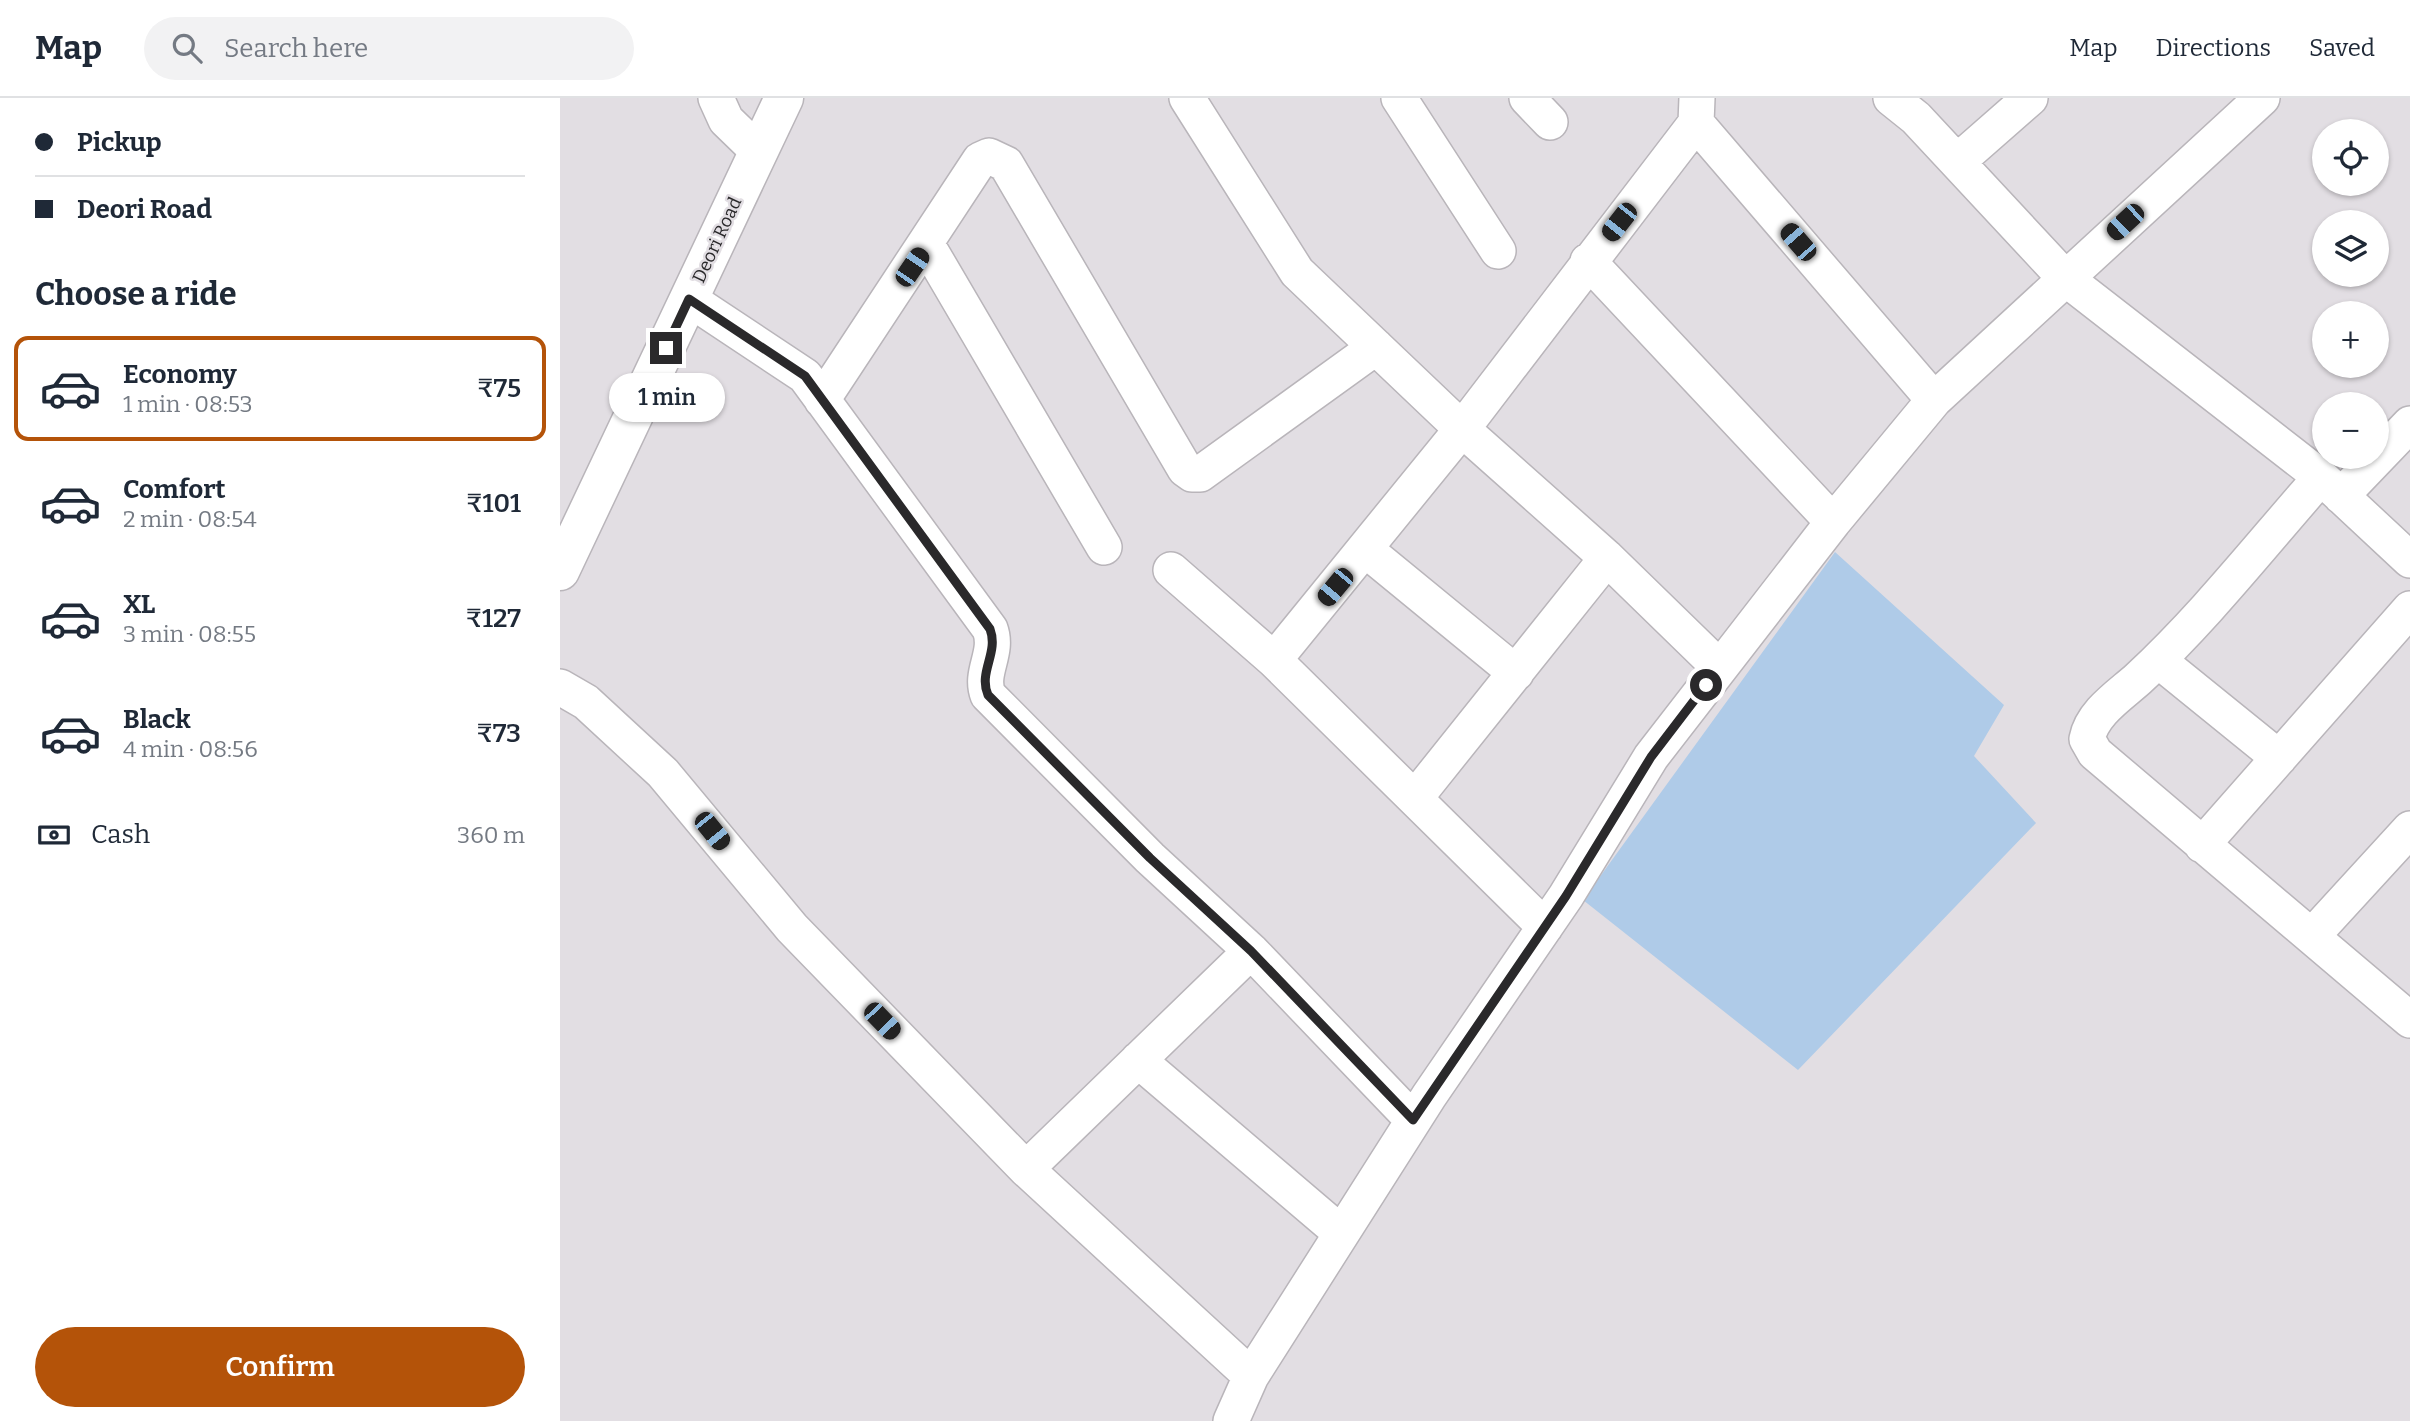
<!DOCTYPE html>
<html lang="en">
<head>
<meta charset="utf-8">
<style>
	body { margin:0; font-family:Bitter,serif; background:#f2f2f3; color:#1f2937; height:100vh; display:flex; flex-direction:column; font-size:26px; white-space:nowrap }
	* { box-sizing:border-box; margin:0 }
	p { font-size:23px; color:#747a83 }
	.icon { flex:none; width:38px; height:38px; fill:none; stroke:currentColor; stroke-width:2; stroke-linecap:round; stroke-linejoin:round }
	.map { position:relative; flex:1; overflow:hidden }
	.panel { display:flex; flex-direction:column; background:#fff; width:560px }
	.panel>* { flex:none }
	.guide { display:grid; align-content:center; height:154px; padding:0 35px; background:#fff }
	.controls { position:absolute; left:1752px; top:21px; display:grid; gap:14px }
	.controls a { display:grid; place-items:center; width:77px; height:77px; border-radius:50%; background:#fff; box-shadow:0 2px 5px #0004; font-size:35px }
	.end { position:absolute; width:32px; height:32px; margin:-16px; border:9px solid #2a292b; background:#fff; box-shadow:0 0 0 4px #fff }
	.from { border-radius:50% }
	.bubble { position:absolute; height:49px; border-radius:24px; background:#fff; box-shadow:0 2px 5px #0004; font-size:23px; font-weight:600; line-height:49px; text-align:center }
	.car { position:absolute; width:21px; height:42px; margin:-21px -10px; border-radius:9px; box-shadow:0 0 5px 2px #0007; background:linear-gradient(#222 24%,#8ab4d8 0 40%,#222 0 76%,#8ab4d8 0 86%,#222 0) }
	.guide b { display:flex; align-items:center; gap:24px; height:66px; font-size:26px }
	.guide b+b { border-top:2px solid #e0e1e3 }
	.guide i { width:18px; height:18px; background:#1f2937 }
	ul { padding:0; list-style:none }
	li { display:flex; align-items:center; gap:21px; height:105px; margin:0 14px 10px; padding:0 21px; border:4px solid transparent; border-radius:14px }
	li div { flex:1 }
	li b { display:block; font-size:26px }
	li em { font-style:normal; font-weight:600 }
	li.current { border-color:#b45309 }
	li>.icon { width:63px; height:63px; stroke-width:1.5 }
	h2 { padding:0 35px; font-size:32px; line-height:84px }
	.pay { display:flex; align-items:center; gap:18px; height:77px; padding:0 35px; font-size:26px }
	.pay p { margin-inline-start:auto }
	.button { display:flex; gap:14px; margin-top:auto; padding:14px 35px }
	.button a { flex:1; height:80px; border-radius:42px; background:#b45309; color:#fff; font-size:28px; font-weight:600; line-height:80px; text-align:center }
	header { display:flex; align-items:center; gap:42px; box-sizing:border-box; height:98px; padding:0 35px; background:#fff; border-bottom:2px solid #e0e1e3 }
	header strong { font-size:33px }
	nav { display:flex; gap:38px; margin-inline-start:auto; font-size:24px }
	.search { width:490px; height:63px; background:#f2f2f3; display:flex; align-items:center; gap:18px; box-sizing:border-box; padding:0 24px; border-radius:38px; color:#747a83; font-size:26px }
	main { display:flex; flex:1; min-height:0 }
	.map>svg:first-child { display:block }
	.water { fill:#afcbe8 }
	.lines { fill:none; stroke-linecap:round; stroke-linejoin:round }
	.street-casing { stroke:#b9b5ba; stroke-width:38 }
	.secondary-casing { stroke:#b9b5ba; stroke-width:41 }
	.street { stroke:#fff; stroke-width:35 }
	.secondary { stroke:#fff; stroke-width:38 }
	.route { stroke:#2a292b; stroke-width:9 }
	.labels { text-anchor:middle; stroke-width:5; stroke-linejoin:round; paint-order:stroke }
	.street-label { font-size:18px; fill:#2a292b; stroke:#e2dee3 }
</style>
</head>
<body>
<header>
<strong>Map</strong>
<div class="search"><svg class="icon" aria-label="search" viewBox="0 0 24 24"><circle cx="10" cy="10" r="6"/><path d="M15 15l6 6"/></svg>Search here</div>
<nav><a>Map</a><a>Directions</a><a>Saved</a></nav>
</header>
<main>
<section class="panel">
<div class="guide">
<b><i class="from"></i>Pickup</b>
<b><i></i>Deori Road</b>
</div>
<h2>Choose a ride</h2>
<ul>
<li class="current"><svg class="icon" aria-label="car" viewBox="0 0 24 24"><path d="M5 17H2v-5l4-1 3-4h7l3 4 3 1v5h-3M9 17h6M6 11h13"/><circle cx="7" cy="17" r="2"/><circle cx="17" cy="17" r="2"/></svg><div><b>Economy</b><p>1 min · 08:53</p></div><em>₹75</em></li>
<li><svg class="icon" aria-label="car" viewBox="0 0 24 24"><path d="M5 17H2v-5l4-1 3-4h7l3 4 3 1v5h-3M9 17h6M6 11h13"/><circle cx="7" cy="17" r="2"/><circle cx="17" cy="17" r="2"/></svg><div><b>Comfort</b><p>2 min · 08:54</p></div><em>₹101</em></li>
<li><svg class="icon" aria-label="car" viewBox="0 0 24 24"><path d="M5 17H2v-5l4-1 3-4h7l3 4 3 1v5h-3M9 17h6M6 11h13"/><circle cx="7" cy="17" r="2"/><circle cx="17" cy="17" r="2"/></svg><div><b>XL</b><p>3 min · 08:55</p></div><em>₹127</em></li>
<li><svg class="icon" aria-label="car" viewBox="0 0 24 24"><path d="M5 17H2v-5l4-1 3-4h7l3 4 3 1v5h-3M9 17h6M6 11h13"/><circle cx="7" cy="17" r="2"/><circle cx="17" cy="17" r="2"/></svg><div><b>Black</b><p>4 min · 08:56</p></div><em>₹73</em></li>
</ul>
<div class="pay"><svg class="icon" aria-label="cash" viewBox="0 0 24 24"><path d="M3 7h18v10H3z"/><circle cx="12" cy="12" r="2"/></svg>Cash<p>360 m</p></div>
<div class="button"><a>Confirm</a></div>
</section>
<div class="map">
<svg width="1850" height="1323" viewBox="0 0 1850 1323">
	<rect width="100%" height="100%" fill="#e2dee3"/>
	<path class="water" d="M1275,454l169,153 -30,51 62,67 -238,247 -215,-170z"/>
	<g class="lines">
		<defs>
			<path id="street" d="M156,0l10,22 33,32
				M627,0l110,174 165,157 145,129 112,109
				M839,0l99,153
				M967,0l23,24
				M1331,0l25,20 149,160 256,199 89,83
				M1136,25l238,277
				M1397,64l73,-64
				M367,147l177,302
				M1028,163l245,261
				M129,201l116,77 185,253c9,24 -11,43 -2,66l162,163 101,93 162,169
				M262,302l158,-240 9,-4 17,8 179,305 7,5h8l176,-127
				M1761,379c-60,68 -117,141 -183,202 -19,17 -46,34 -51,60l8,14 315,267
				M1781,398l69,-72
				M806,452l150,123
				M611,472l103,90 271,267
				M714,562l188,-231 234,-306 1,-25
				M1598,562l121,98
				M0,589l26,15 77,71 129,155 234,241 225,207
				M855,700l192,-240
				M1642,747l208,-236
				M1752,838l98,-107
				M578,962l203,173
				M466,1071l225,-218
				M671,1323l20,-45 178,-280 137,-200 85,-139 182,-235 101,-122 328,-302"/>
			<path id="secondary" d="M0,473l224,-473"/>
		</defs>
		<use href="#street" class="street-casing"/>
		<use href="#secondary" class="secondary-casing"/>
		<use href="#street" class="street"/>
		<use href="#secondary" class="secondary"/>
	</g>
	<g class="lines">
		<path class="route" d="M106,250l23,-49 116,77 185,253c9,24 -12,43 -2,66l162,163 101,93 162,169 153,-224 85,-139 55,-72"/>
	</g>
	<g class="labels">
		<g class="street-label">
			<text transform="translate(157 142) rotate(-65)" y="6">Deori Road</text>
		</g>
	</g>
</svg>
<div class="controls">
<a><svg class="icon" aria-label="locate" viewBox="0 0 24 24"><circle cx="12" cy="12" r="6"/><path d="M12 2v4M12 18v4M2 12h4M18 12h4"/></svg></a>
<a><svg class="icon" aria-label="layers" viewBox="0 0 24 24"><path d="M12 4l9 5-9 5-9-5zM3 14l9 5 9-5"/></svg></a>
<a>+</a>
<a>−</a>
</div>
<i class="end from" style="left:1146px;top:587px"></i>
<i class="end" style="left:106px;top:250px"></i>
<div class="bubble" style="left:49px;top:275px;width:116px">1 min</div>
<i class="car" style="left:1059px;top:124px;rotate:218deg"></i>
<i class="car" style="left:1565px;top:124px;rotate:227deg"></i>
<i class="car" style="left:1238px;top:144px;rotate:319deg"></i>
<i class="car" style="left:352px;top:169px;rotate:34deg"></i>
<i class="car" style="left:775px;top:489px;rotate:220deg"></i>
<i class="car" style="left:152px;top:733px;rotate:141deg"></i>
<i class="car" style="left:322px;top:923px;rotate:136deg"></i>
</div>
</main>
</body>
</html>
